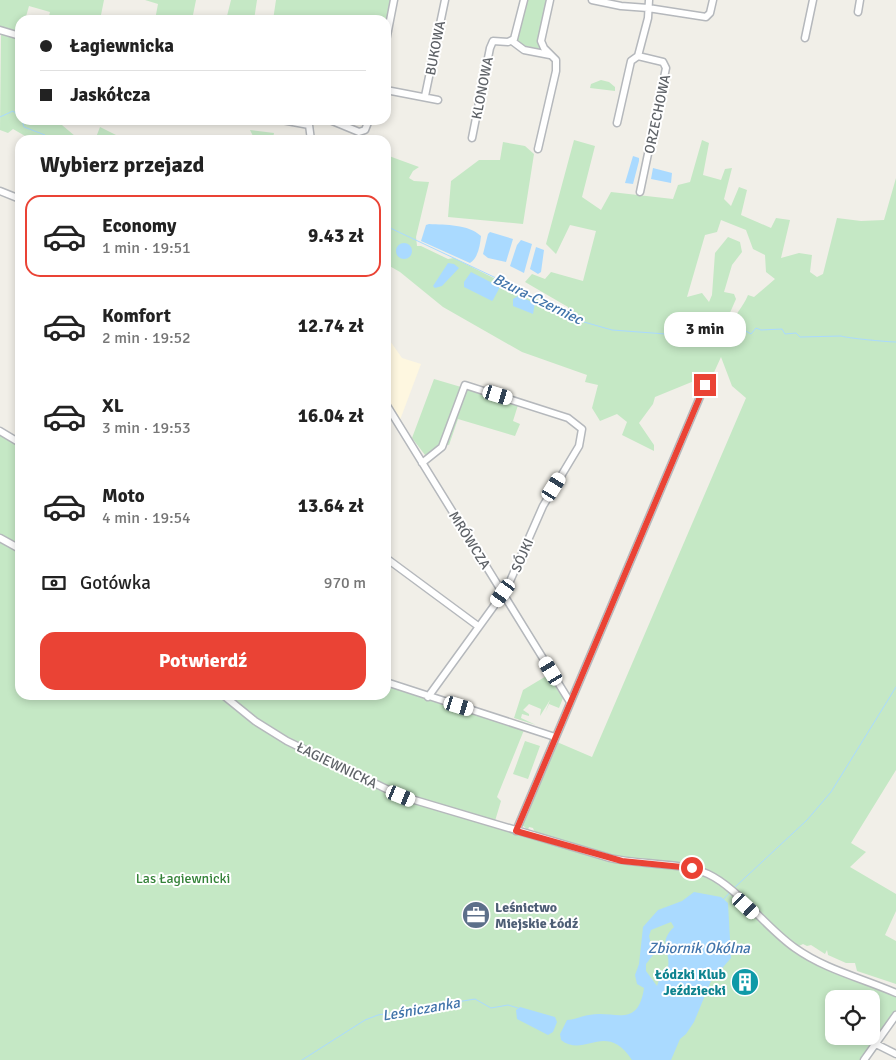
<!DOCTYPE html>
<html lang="pl">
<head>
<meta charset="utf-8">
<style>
	body { margin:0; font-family:Signika,sans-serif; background:#f6f6f6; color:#222; height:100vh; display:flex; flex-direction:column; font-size:19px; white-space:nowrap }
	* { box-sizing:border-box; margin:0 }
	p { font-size:16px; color:#767676 }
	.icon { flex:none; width:28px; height:28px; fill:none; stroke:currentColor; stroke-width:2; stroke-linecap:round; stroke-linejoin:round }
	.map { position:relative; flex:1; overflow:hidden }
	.side { position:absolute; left:15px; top:135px; width:376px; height:565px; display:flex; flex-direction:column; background:#fff; border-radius:15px; box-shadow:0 2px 8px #0003 }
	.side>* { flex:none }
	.hud { position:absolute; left:15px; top:15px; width:376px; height:110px; border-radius:15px; box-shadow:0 2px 8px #0003; display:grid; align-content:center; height:110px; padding:0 25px; background:#fff }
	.tools { position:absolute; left:825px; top:990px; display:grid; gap:10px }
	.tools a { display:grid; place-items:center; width:55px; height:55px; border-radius:10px; background:#fff; box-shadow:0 2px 8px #0003; font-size:25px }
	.end { position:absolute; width:22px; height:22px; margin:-11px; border:6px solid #ea4335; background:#fff; box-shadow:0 0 0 2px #fff }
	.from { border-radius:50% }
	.bubble { position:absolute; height:35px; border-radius:15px; background:#fff; box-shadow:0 2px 8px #0003; font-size:16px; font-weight:700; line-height:35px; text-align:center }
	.car { position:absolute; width:15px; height:30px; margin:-15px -8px; border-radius:6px; box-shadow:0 0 4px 1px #0007; background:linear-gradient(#fff 24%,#345 0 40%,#fff 0 76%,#345 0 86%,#fff 0) }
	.hud b { display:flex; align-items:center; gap:18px; height:48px; font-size:19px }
	.hud b+b { border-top:1px solid #e0e0e0 }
	.hud i { width:12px; height:12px; background:#222 }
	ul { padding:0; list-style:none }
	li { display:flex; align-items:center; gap:15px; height:82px; margin:0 10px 8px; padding:0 15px; border:2px solid transparent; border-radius:15px }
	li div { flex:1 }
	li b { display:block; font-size:19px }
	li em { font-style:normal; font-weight:700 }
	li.current { border-color:#ea4335 }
	li>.icon { width:45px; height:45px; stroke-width:1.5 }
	h2 { padding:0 25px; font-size:22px; line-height:60px }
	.pay { display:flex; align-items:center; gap:12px; height:55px; padding:0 25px; font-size:19px }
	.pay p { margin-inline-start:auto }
	.cta { display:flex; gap:10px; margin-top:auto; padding:10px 25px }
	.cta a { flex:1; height:58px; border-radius:15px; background:#ea4335; color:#fff; font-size:20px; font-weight:700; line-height:58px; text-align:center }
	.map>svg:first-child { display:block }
	.commercial { fill:#fef7e0 }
	.green { fill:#c5e8c5; fill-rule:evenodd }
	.water { fill:#aadaff; fill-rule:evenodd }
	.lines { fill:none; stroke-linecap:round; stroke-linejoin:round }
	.stream { stroke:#aadaff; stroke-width:1 }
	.minor-casing { stroke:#b5b8bc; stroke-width:9 }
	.minor { stroke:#fff; stroke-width:6 }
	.route { stroke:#ea4335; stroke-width:6 }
	.labels { text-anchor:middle; stroke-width:4; stroke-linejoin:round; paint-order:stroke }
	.street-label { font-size:14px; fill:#5f6368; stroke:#fff }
	.park-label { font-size:14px; fill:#348238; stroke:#fff }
	.service-label { font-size:14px; font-weight:bold; fill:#4e5e75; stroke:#fff; text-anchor:start }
	.culture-label { font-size:14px; font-weight:bold; fill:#0d838f; stroke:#fff; text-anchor:end }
	.water-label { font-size:15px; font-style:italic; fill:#4174aa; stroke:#fff }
</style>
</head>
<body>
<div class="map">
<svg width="896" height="1060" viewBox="0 0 896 1060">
	<rect width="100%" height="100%" fill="#f1efe8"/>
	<path class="commercial" d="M388,338l14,20 19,6 -21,56 -14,-22z"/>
	<path class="green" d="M0,0h104l-4,20h-52l2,-8 -21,-6 -4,14h-5v14l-20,-7z
		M145,0h51l-4,20h-37l3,-16z
		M231,0h26l-3,20h-28z
		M276,0h115l-5,26v-6h-113z
		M525,0h24l-7,49 -23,-4 -2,-3z
		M1,33l19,6v81h36l19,16 16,4h-59l-19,-11 -5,4 -8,-3z
		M601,80l8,2 6,5v4l-25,-3 1,-4z
		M100,127l26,13h-31z
		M250,130l24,3 -1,5 8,2h-26z
		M574,140l21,6 -13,51 19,13 10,-18 62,7 5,-14 12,-3 12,-42 7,3 -6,32 18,5 4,-11 7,-1 -8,31 7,7 8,-19 8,3 -6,25 30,13 5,-10 14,2 -9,38 18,-5 13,2 -2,17 7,5 6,-3 14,-56 24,3 23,-1 12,-42v592l-45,73 15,9 -16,15 46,27v17l-11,24 11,6v43l-39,-13 -2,-8h-9l-18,-8 -1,-5 -2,4 -14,-9 -4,1 -4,-2 -4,2 -26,-18 38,34 85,30v29l-27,39h-869v-628l20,11v252h366v-9l138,44 -27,67 4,4 -6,20 40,12 -2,-5 -4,-1 -1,3 -6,-5 35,-83 35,15 154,-359 -14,-12 -11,-29 -10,22h-12l-44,18 -2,7 -14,19 15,22v6l-32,-16 5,-13 -10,-8 -17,7 -8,-13 6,-23 -13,-3 2,-7 -65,-23 -79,-45 -43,-35 -14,-8v-108h3l30,11 -6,4 -4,7 5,3 15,1 -13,55 1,9h4l27,13 6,-1 75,38 6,1 7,6 21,9 7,7 -2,-12 -43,-25 7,-8 13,5 6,-7 32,9 13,-50 -26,-6 -14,29 -10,-10zM721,220l25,10 7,19 12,6 1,17 9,7 -21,18 -6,-2c-5,13 -14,18 -16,32l-5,2 2,-14 7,-16 -2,-5 -10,-2 8,-27 10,-13 -2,-10 -12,-5 -13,16 -3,42 -3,7 -7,-9 -15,4 18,-62 12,-3zM834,999h37v37h-37z
		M503,142l22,4 9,8 -11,70 -75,-7 3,-36 28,-21h21z
		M434,379l27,8 -20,60 -11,8h-5l-13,-17z
		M468,387l50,18 -5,16 7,3 -5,12 -57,-17 -9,26 -4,-1z
		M548,675l15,23 -4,10 -10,-4 -4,9 5,-13 -10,16 1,-7 -12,-5 -6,6 6,4v2l-7,-2 -1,4 15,7 -22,-7 9,-28z
		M525,741l15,5 -12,33 -15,-5z"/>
	<path class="water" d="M633,156l6,2v3l-6,23 -8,-1z
		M653,168l19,5 -1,10 -20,-4z
		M429,224c17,1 39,0 52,12 -1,10 -3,22 -11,27l-49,-22 5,-16z
		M490,232l23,7 -7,23 -18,-4 -5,-4 5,-20z
		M521,240l11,4 -8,29 -14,-7 7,-21z
		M396 251a8 8 0 1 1 16 0a8 8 0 1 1-16 0Z
		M536,247l8,3 -3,22 -3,2 -8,-5z
		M448,263l6,1 5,4 -17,18 -7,2 -2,-2z
		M471,272l29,15 -7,13 -1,1 -28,-14v-5z
		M518,296l17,7 -2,11 -20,-8v-7z
		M694,892l27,5 7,6 3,55 -20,23 -17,41 -8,12 -6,5 -9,21h-39c-27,-40 -47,-1 -71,-20l-1,-6 7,-14c8,0 14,-4 22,-5 26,-5 49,14 55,-27l-7,-4 -2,-9 4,-11 4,-37 15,-17 24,-9zM671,922l3,5c-17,16 -3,24 -6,40l-6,4 -5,15 -11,-15v-7l7,-9 -4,-19 2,-6z
		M520,1007l35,10 2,5 -4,10 -5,3 -31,-16 -1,-9z"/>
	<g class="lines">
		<path class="stream" d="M0,117l13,-6 7,6
			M22,120l2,7 21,8 5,5
			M386,226l163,77 28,17 35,10 54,4 26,-6 14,1 6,-2 12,5 13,-6 14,8 5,-6 5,2 21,-1 3,5 11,-1 4,4 41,-1c5,2 47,6 55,6
			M733,889l74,-69 24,-28 65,-105
			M723,900l7,-8
			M302,1060l63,-40 13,-5 97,-16 16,9 17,-3 10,3"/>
		<defs>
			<path id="minor" d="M592,0l29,6 27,2 58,9 4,-4 3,-13
				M858,12l2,-12
				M0,30l20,6
				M805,38l8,-38
				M386,41l8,-41
				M512,41l12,9 26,5
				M638,56l25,6 3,6 -26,124
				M386,90l52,10
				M425,96l20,-96
				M282,120l27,5
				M330,120l29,12 6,-2 4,-10
				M617,123l14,-62 7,-5 10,-38 1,-18
				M309,125l2,15
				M472,138l18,-90 3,-7 15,1 6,-3 10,-39
				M538,149l18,-78v-11l-12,-12 -3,-7 9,-41
				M0,191l20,8
				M386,404l184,298
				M0,431l20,12
				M422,463l20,-16 23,-62 103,33 14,11 -3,17 -36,60 -36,82 -79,109
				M0,538l20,11
				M386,558l92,68
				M386,682l169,55
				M223,695l32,26 32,20 114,55 209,62c29,7 72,4 98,16 30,14 58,54 87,74 31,22 67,30 101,45
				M516,831l189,-446
				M876,1044l20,10
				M864,1060l32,-45"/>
		</defs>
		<use href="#minor" class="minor-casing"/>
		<use href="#minor" class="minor"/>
	</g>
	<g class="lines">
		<path class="route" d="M692,868l-70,-7 -106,-30 189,-446"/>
	</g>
	<defs>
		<symbol id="office-disc" viewBox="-11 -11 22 22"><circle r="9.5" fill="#5c6f8a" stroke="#fff"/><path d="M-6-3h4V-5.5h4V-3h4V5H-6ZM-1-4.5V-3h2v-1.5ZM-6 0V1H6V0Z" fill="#fff"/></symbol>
		<symbol id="building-disc" viewBox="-11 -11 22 22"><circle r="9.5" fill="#0f9aa8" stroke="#fff"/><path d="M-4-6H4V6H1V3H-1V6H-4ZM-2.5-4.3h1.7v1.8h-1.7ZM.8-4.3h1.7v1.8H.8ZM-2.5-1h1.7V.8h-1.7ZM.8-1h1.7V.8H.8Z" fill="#fff"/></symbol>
	</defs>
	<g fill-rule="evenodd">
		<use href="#office-disc" x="460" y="899" width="32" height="32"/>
		<use href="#building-disc" x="729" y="966" width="32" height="32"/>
	</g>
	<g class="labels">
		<g class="street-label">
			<text transform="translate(435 48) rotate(-79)" y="5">BUKOWA</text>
			<text transform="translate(482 88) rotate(-79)" y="5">KLONOWA</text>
			<text transform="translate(657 114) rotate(-78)" y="5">ORZECHOWA</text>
			<text transform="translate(470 540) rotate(58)" y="5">MRÓWCZA</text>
			<text transform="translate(522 555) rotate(-66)" y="5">SÓJKI</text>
			<text transform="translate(337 765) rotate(26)" y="5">ŁAGIEWNICKA</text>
		</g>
		<g class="park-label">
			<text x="183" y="883">Las Łagiewnicki</text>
		</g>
		<g class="service-label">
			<text x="495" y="912">Leśnictwo<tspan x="495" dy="16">Miejskie Łódź</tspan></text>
		</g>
		<g class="culture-label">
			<text x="726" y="979">Łódzki Klub<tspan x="726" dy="16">Jeździecki</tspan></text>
		</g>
		<g class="water-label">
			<text transform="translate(538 299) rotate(26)" y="5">Bzura-Czerniec</text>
			<text x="699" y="953">Zbiornik Okólna</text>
			<text transform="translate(421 1009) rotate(-10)" y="5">Leśniczanka</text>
		</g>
	</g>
</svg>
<div class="tools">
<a><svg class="icon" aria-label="locate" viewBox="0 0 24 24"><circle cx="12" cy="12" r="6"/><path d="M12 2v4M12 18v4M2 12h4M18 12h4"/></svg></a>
</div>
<i class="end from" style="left:692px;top:868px"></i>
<i class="end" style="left:705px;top:385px"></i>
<div class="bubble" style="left:664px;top:312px;width:82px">3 min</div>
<i class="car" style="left:498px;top:395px;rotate:107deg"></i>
<i class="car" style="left:554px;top:487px;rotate:32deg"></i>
<i class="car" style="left:503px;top:593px;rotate:216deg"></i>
<i class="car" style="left:551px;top:671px;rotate:329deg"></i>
<i class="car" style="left:459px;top:706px;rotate:107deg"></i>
<i class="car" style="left:401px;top:796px;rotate:112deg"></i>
<i class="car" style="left:746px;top:906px;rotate:133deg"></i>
<div class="hud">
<b><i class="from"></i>Łagiewnicka</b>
<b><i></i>Jaskółcza</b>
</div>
<section class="side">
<h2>Wybierz przejazd</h2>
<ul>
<li class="current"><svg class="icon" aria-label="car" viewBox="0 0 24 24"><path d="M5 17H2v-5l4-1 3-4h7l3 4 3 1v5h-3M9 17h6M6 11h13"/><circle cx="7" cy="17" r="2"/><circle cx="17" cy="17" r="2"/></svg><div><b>Economy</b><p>1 min · 19:51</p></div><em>9.43 zł</em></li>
<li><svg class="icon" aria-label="car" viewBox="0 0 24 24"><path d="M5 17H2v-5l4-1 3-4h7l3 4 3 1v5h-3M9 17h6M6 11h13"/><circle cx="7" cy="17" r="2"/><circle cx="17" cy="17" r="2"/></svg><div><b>Komfort</b><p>2 min · 19:52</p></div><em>12.74 zł</em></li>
<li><svg class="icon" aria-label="car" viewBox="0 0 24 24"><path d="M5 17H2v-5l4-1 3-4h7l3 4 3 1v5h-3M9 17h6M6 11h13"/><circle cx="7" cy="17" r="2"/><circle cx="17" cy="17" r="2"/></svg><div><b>XL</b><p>3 min · 19:53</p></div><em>16.04 zł</em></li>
<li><svg class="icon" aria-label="car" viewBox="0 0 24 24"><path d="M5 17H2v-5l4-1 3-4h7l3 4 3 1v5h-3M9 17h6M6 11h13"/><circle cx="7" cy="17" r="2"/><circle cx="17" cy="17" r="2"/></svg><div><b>Moto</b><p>4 min · 19:54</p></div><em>13.64 zł</em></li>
</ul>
<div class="pay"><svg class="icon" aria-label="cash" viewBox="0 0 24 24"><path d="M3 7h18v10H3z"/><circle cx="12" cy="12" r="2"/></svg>Gotówka<p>970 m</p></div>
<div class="cta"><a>Potwierdź</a></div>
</section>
</div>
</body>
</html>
